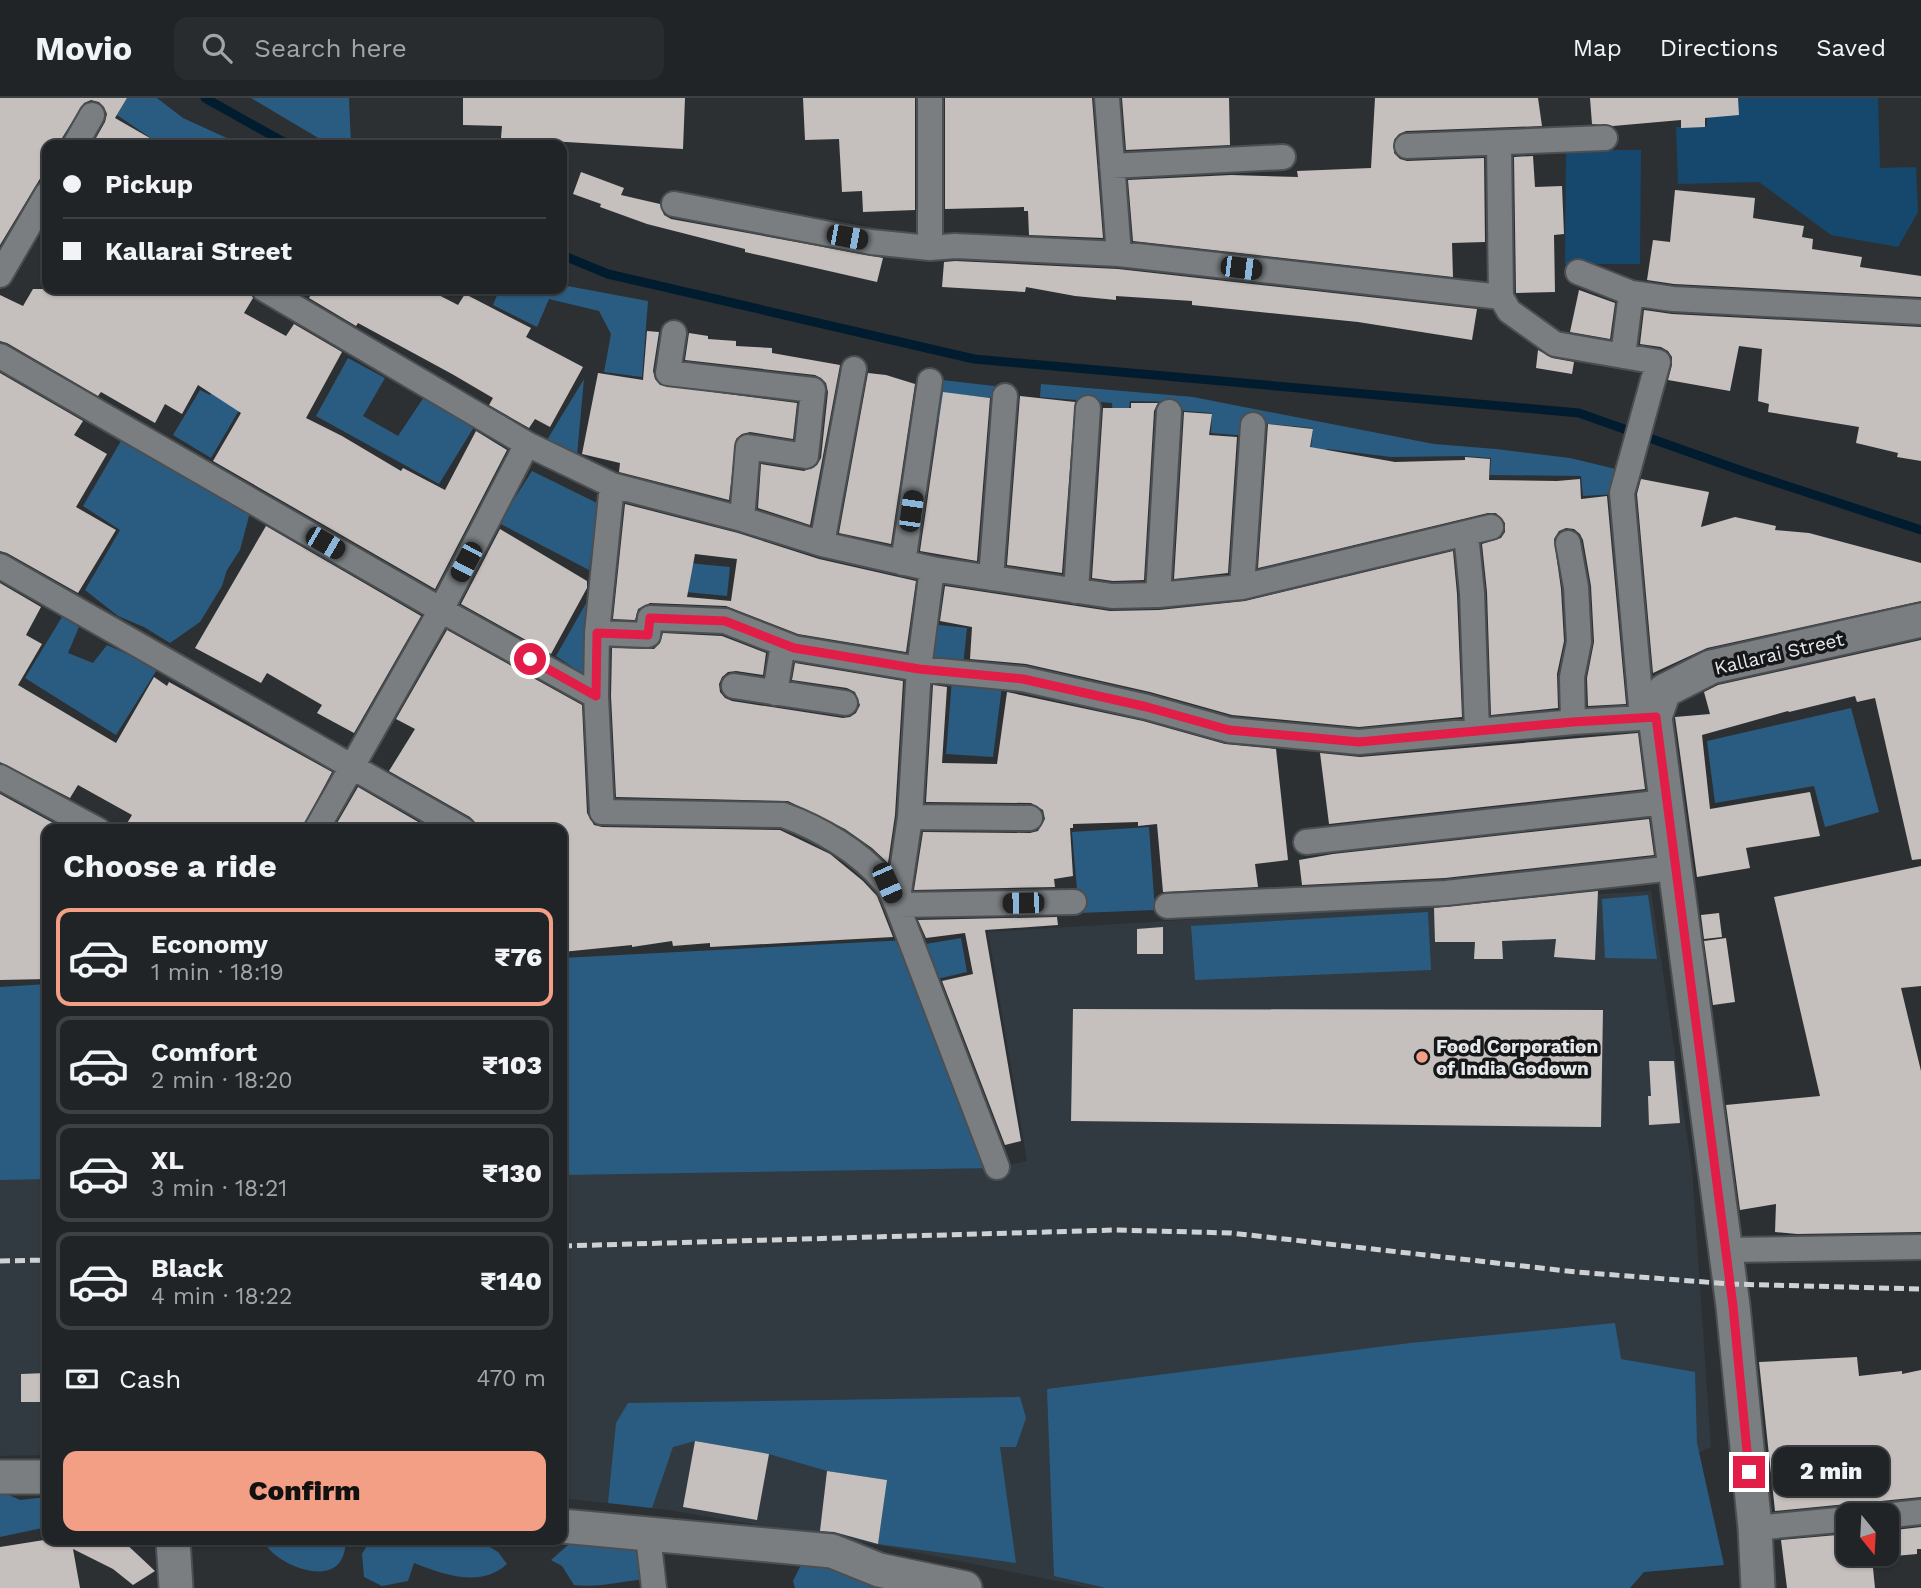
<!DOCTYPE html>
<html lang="en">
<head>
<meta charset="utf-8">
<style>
	body { margin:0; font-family:"Work Sans",sans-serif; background:#292c2e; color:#f1f3f6; height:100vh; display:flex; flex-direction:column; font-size:26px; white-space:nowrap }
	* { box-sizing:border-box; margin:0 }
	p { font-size:23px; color:#a2a4a7 }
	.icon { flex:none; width:38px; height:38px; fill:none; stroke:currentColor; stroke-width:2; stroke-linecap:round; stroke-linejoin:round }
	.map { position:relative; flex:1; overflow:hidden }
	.drawer { position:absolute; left:42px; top:726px; width:525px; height:721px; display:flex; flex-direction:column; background:#212426; border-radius:14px; box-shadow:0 2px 5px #0004,0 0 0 2px #3e4143 }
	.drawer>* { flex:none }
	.guide { position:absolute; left:42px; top:42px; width:525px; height:154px; border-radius:14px; box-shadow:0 2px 5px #0004,0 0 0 2px #3e4143; display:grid; align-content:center; height:154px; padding:0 21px; background:#212426 }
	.needle { width:46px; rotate:162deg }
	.controls { position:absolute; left:1836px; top:1405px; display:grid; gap:14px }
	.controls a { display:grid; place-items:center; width:63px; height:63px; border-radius:14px; background:#212426; box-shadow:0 2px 5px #0004,0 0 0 2px #3e4143; font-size:35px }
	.end { position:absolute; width:32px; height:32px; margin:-16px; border:9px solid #e11d48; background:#fff; box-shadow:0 0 0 4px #fff }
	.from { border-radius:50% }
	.bubble { position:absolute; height:49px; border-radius:14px; background:#212426; box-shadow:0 2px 5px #0004,0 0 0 2px #3e4143; font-size:23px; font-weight:800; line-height:49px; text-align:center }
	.car { position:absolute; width:21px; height:42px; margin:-21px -10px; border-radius:9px; box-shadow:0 0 5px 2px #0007; background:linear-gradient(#222 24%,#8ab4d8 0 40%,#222 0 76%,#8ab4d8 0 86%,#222 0) }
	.guide b { display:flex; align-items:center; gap:24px; height:66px; font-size:26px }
	.guide b+b { border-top:2px solid #3e4143 }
	.guide i { width:18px; height:18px; background:#f1f3f6 }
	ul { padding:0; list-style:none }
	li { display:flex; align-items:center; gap:21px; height:98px; margin:0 14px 10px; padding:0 7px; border:4px solid #3e4143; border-radius:14px }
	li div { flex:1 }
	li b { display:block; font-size:26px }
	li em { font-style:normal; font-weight:800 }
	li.current { border-color:#f39f85 }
	li>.icon { width:63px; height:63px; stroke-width:1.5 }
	h2 { padding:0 21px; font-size:32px; line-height:84px }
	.pay { display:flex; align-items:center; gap:18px; height:77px; padding:0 21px; font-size:26px }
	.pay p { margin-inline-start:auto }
	.action { display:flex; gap:14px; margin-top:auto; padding:14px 21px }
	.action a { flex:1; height:80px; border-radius:14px; background:#f39f85; color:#111; font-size:28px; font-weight:800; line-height:80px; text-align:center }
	header { display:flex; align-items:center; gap:42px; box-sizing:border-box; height:98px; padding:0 35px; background:#212426; border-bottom:2px solid #3e4143 }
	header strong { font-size:33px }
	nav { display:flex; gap:38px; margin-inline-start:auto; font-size:24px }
	.search { width:490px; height:63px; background:#292c2e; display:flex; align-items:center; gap:18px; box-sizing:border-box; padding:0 24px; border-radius:14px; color:#a2a4a7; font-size:26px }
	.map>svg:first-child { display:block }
	.built { fill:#313a40 }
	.green { fill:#15486c }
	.forest { fill:#2a5c82 }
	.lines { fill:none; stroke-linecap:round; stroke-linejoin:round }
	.stream { stroke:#021c2f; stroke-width:9 }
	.building { fill:#c5bfbd; fill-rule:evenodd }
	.street-casing { stroke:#4b4f51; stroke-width:28 }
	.secondary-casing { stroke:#4b4f51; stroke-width:37 }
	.street { stroke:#7a7e81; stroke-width:24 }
	.secondary { stroke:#7a7e81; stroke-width:33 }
	.rail { stroke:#cfd2d5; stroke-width:5; stroke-dasharray:10 5; stroke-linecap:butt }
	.route { stroke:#e11d48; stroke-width:9 }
	.poi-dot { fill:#f39f85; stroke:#161719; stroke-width:2.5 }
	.labels { text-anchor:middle; stroke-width:7; stroke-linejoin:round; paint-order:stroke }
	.street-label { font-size:19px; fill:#e7eaec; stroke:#161719 }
	.poi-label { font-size:19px; font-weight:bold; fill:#e7eaec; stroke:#161719; text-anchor:start }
</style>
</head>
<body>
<header>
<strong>Movio</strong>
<div class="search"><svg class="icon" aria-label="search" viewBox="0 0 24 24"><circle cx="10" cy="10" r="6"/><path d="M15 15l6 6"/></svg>Search here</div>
<nav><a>Map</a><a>Directions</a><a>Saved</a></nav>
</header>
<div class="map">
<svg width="1921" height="1490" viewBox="0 0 1921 1490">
	<rect width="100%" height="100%" fill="#2c3033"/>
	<path class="built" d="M1651,793l41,278 19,278 -298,141h-323l-195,-40 -227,-38 -106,-12v-540l432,210 33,-7 -39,-229z
		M47,887v470l-47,1v-468z"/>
	<path class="green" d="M1707,0h171l2,70 36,-1 2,45 -20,35 -67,-12 -72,-53 -81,2 -2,-57 31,-1z
		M1566,52h75l-1,114h-75z"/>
	<path class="forest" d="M127,0h30l26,20 59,27h-81l-44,-30z
		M251,0h98l2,47h-21z
		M562,187l86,16 -6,76 -38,-5 7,-38 -12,-23 -50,-12 -12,28 -44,-22 5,-12 -7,-4h71z
		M348,260l37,20 -22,38 35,20 28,-42 51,28 -38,62 -123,-68z
		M226,269l29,16 -44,75 -38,-23 27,-45 10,5z
		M584,281l-7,76 -30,-15z
		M933,281l70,8 -1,12 -46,-5 -4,27 -25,-2z
		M1041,286l152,13 241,47 62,5 74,9 54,13 -6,23 -35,2 -2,-20 -91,-1 1,-17 -27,-2 -73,1 -64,-8 -8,28 -8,-28 2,-21 -64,-6 -1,14 -37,-3 1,-20 -38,-3v-8l-44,-1 -3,22 -14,-2 -1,-18 -72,-6z
		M125,336l125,78 -10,38 -13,20 -5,16 -22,36 -30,21 -26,-16 -26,-11 -33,-26 35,-60 -37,-24z
		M532,373l67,33 -10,66 -90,-47z
		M646,461l84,8 -3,29 -83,-8z
		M593,493l-3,88 -34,-23z
		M62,519l17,10 -11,26 25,10 14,-18 51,23 -42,67 -91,-57z
		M931,526l36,4 -4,38 -35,-5z
		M952,582l50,6 -9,71 -47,-3z
		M1851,610l28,104 -54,15 -11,-41 -99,17 -8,-62z
		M1149,729l6,83 -76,3 -7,-81z
		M1648,797l9,64 -52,-1 -3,-59z
		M1428,814l3,58 -236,10 -4,-54z
		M961,840l6,34 -30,7 -17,-34z
		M907,842l86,228 -431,7v-217z
		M47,886v195l-47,1v-193z
		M1615,1225l6,36 74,13 2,71 27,122 -80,7 -14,16h-524l-52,-12 -7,-187 363,-46z
		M1020,1299l6,21 -10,29h-16l16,116 -138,-19 9,-64 -60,-9 -58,-17 -74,-13 -22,6 -21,61 -44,-5 8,-80 12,-20z
		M0,1393l20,9 27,-3v30l-47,10z
		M583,1434h57l7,47c-25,2 -48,9 -73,6l-12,-19 -11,-6z
		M263,1442h82c1,6 0,10 -2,16 -11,32 -70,8 -80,-16z
		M396,1442h83l19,12 9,12c-26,24 -62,11 -93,-1l-6,18 -26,5 -18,-9 -2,-23 7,-12z
		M802,1465l74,4 3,21h-84l-2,-7z"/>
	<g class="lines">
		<path class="stream" d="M205,0l84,47
			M562,157l46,19 366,85 605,54 166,59 176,58"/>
	</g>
	<path class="building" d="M0,0h127l-12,20 47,27h-70l13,-23 2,-8 -3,-7 -5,-5 -8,-2 -7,3 -22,35 -2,7h-13v22l-47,78z
		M463,0h222l-2,51 -182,-11 1,-12 -39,-1z
		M803,0h112v112l-52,2 -1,-21 -20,1 -3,-53 -34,1z
		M945,0h147l11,140 -74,-3 -1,-24h-4v-4l-79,2z
		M1122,0h107l1,47 -104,5z
		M1375,0h163l4,28 -136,5 -7,3 -5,6v13l6,6 7,2 77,-3 1,84 -33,1 1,34 -320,-36 -5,-61 103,-5 67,2 -1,-6 74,-3z
		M1590,0h148l1,17 -34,3v9l-24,1v-8l-68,6 -21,-2z
		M1533,58l2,31 27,-1 2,48 -10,1 1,57 -39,1 -2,-136z
		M581,74l43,16 -3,7 39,9 4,11 7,4 212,39 -6,24 -132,-30v-3l-98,-25 -47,-17 1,-3 -28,-10z
		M1675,92l80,8 -2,20 51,8 -2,11 11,2 -1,10 50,8 -2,10 61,9v21l-247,-13 -27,-4 6,-40 17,2z
		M955,163l163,8 359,40 -5,31 -114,-18 -166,-17v-4l-76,-5v4l-41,-4 -49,-9 -1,5 -83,-5 2,-25z
		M33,191h216l4,9 -9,15 42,23 8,-12 48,28 -36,66 36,18 59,35 2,-3 42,22 31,-59 31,19 -72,139 -222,-128 28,-48 -43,-28 -16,29 -17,-10 -10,19 -54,-31 -3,4 -91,-53 -7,-2v-46l23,11z
		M314,191h113l31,16 7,-11 66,34 -5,9 57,30 -33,60 -15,-8 -6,9 -40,-23 4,-7 -41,-24 -94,-51 -2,3 -47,-28z
		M1579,192l36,13 -5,36 -40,-7z
		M1644,212l28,4 249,13v134l-24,-4 1,-4 -42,-10 3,-16 -91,-15 1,-8 -11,-3 4,-52 -23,-3 -9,45 -62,-11 4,-15v-8l-4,-6 -7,-4 -21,-3z
		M647,233l12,1 -6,39 2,8 5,6 137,18 -4,36 -43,-7 -8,2 -6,5 -7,61 -110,-28 1,-9 -38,-9 16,-81 45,7z
		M689,235l19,3v3l28,2v5l36,2v5l68,12 -30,160 -52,-17 3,-44 43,7 13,-6 4,-7 7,-66 -2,-9 -5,-5 -6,-3 -130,-15z
		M1538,252l14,8 22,4 -2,12 -36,-6z
		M0,275l83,48 -9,14 33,19 -31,53 40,23 -38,63 -71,-40 -7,-2z
		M868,275l18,2 29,9 -24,160 -52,-11z
		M943,294l47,6 -13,163 -57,-10z
		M1020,298l55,6 -13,171 -55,-8z
		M1131,305h27l-4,8 -10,169 -31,1 -21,-3 11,-170h28z
		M1184,314l28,2 -3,21 28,2 -9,136 -54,6z
		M1268,326l45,5 -3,18 85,15 70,-2v-3l25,2 -1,21 68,1 23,-2 1,20 26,-3 19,208 -38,2 -1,-28 7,-36 -3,-56 -8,-46 -3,-6 -6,-5 -8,-1 -7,3 -5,8 7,50 3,52 -7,33 1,34 -67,7 -4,-123 -5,-48 19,-6 4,-6v-9l-9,-10h-8l-230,55z
		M1641,381l68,13 -8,35 34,-10 41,9 -1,4 34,3 112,30v38l-214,47 -54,25 -16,-179z
		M625,406l113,29 81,26 97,22 -10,71 -108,-18 -72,-28 -76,-3 -12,6 -3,11 -22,-1zM695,456l42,5 -6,42 -44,-4z
		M266,428l155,90 -67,117 -37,-20 5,-8 -55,-32 -6,10 -66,-35z
		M500,431l87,52v7l-36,66 -90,-50z
		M1453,453l4,43 5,123 -103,10 -127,-12 -82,-23 -124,-28 -56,-5 2,-32 -32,-6 5,-35 165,25 49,-1 86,-9z
		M0,485l41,24 -15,28 16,9 -24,41 98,58 38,-66 13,9 2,-4 163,90 -31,58h-178l9,-15 -54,-30 -8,13 -70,-36z
		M447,532l135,75 5,108 7,12 8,2 178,3 50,24 33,27 14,15 16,41 -183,10v-4l-37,3 -1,-5 -40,6v-2l-70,7v-122h-84l-3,-8 -5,-5 -81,-46 26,-42 -19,-10z
		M663,535l59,3 44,17 -3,22 -27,-4 -8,1 -6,5 -3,7 1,8 5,6 7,3 111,17 7,-1 6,-4 4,-8 -5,-13 -8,-4 -55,-8 3,-17 108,18 -8,134 -7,48 -16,-15 -27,-19 -57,-28 -172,-4 -5,-101 1,-48 42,1 6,-6z
		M1921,542v219l-9,1 -37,-162 -18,4 -2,-6 -66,16 -1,-1 -86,24 8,74 100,-17 10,44 -74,12 4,20 -53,9 -22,-160 35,-3 -6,-22 14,-7z
		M933,587l14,2 -5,76 55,1 10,-72 136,29 82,23 51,5 12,111 -33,4 3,23 -95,5 -6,-68 -19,2v-4l-65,2v4h-3l3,48 -19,3 1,8 -141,3 9,-58 107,1 8,-2 7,-12 -2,-9 -12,-7 -105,-1z
		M1638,635l7,56 -316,35 -9,-71 40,4z
		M358,689l74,43h-99z
		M0,696l55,30 -3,6h-5v149l-47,1z
		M1649,721l5,36 -209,23 -143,7 -3,-25 34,-6z
		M1921,768v120l-20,2 20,83v161l-124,2 -22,-2 1,-28 -36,6 -14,-105 94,-9 -46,-199z
		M1598,793l-3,69 -41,-3 2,-18 -54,2 1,18h-29l1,-17h-40l-1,-34z
		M1719,815l3,24 -18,2 -3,-24z
		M1057,819l1,8 -73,5 36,211 -16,4 -63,-164 31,-7 -8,-41 -39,5 -8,-18z
		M1163,829v27h-26v-25z
		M1726,840l9,64 -22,3 -9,-64z
		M1073,911l530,1 -2,117 -530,-6z
		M1649,963h25l6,62 -31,2 -1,-29h3z
		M1857,1259l2,19 43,-5v3l19,-4v127l-40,4 -7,3 -6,12h-6l-7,-10 -8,-2 -72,7 -16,-149z
		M47,1275v29h-26v-28z
		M695,1343l74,13 -12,66 -74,-13z
		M827,1373l60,9 -9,64 -44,-12 -14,-1z
		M1921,1429v22h-4v5l-45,4 3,30h-88l-6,-48 67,-6v20h38v-23z
		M44,1442h78l33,31 -22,14 -20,-16 -40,-20 7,39h-80v-41z"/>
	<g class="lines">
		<defs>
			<path id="street" d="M930,0v150
				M1107,0l12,156
				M1499,46l2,153
				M75,47l17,-30
				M1407,48l198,-8
				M1112,68l171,-9
				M674,106l197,38 59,6 25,-2 164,8 382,43 8,14 46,33 103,18 -36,131 20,224
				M1578,174l53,21 42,6 248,13
				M0,177l47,-81
				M264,191l263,155 85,41 130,34 80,25 110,25 180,27 46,-1 84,-8 249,-60
				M674,235l-6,40 145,17 -7,66 -58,-9 -6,72
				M0,258l441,254 155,86
				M1623,258l8,-63
				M612,387l-15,148 -1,63 6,116 181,3c36,13 76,36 101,66 6,6 9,16 13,24l177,-3
				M1466,436l6,59 5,138
				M1568,445l8,44 3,55 -7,35 1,45
				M822,446l32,-175
				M903,465l27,-182
				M0,468l463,264
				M932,471l-13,100 -9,148 -13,88 100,262
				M991,480l14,-182
				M1242,489l11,-162
				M1076,493l12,-183
				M1158,497l11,-183
				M597,535l51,2 2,-17 75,3 69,27 125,21 104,10 124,28 82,23 130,12 214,-20 82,-5
				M734,588l111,17
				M775,595l8,-49
				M0,679l98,53
				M910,719l120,1
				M316,732l125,-220 86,-166
				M1306,744l360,-40
				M1167,808l279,-13 228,-25
				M1726,1152l195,-3
				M1883,1418l38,-4
				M1755,1430l93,-9
				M648,1438l6,52"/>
			<path id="secondary" d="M0,1379h47
				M562,1428l270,25 47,19 86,18
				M173,1442l3,48
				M1758,1490l-3,-60 -22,-222 -78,-589 9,-26 47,-24 210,-47"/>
		</defs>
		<use href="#street" class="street-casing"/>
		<use href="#secondary" class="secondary-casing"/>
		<use href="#street" class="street"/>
		<use href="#secondary" class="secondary"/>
		<path class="rail" d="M562,1148l554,-16 115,3 345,39 154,12 191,5
			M0,1163l47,-1"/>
	</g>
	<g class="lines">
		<path class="route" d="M530,561l66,37 1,-63 51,2 2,-17 75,3 69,27 125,21 104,10 124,28 82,23 130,12 214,-20 83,-5 77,589 16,166"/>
	</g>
	<circle class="poi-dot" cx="1422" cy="959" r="7"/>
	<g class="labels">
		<g class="street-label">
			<text transform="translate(1779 555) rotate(-13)" y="7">Kallarai Street</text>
		</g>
		<g class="poi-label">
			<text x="1436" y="955">Food Corporation<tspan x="1436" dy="22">of India Godown</tspan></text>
		</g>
	</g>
</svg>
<div class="controls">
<a><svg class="needle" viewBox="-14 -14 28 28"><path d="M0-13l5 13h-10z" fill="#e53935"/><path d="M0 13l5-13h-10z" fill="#a2a4a7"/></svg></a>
</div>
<i class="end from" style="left:530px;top:561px"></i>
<i class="end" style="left:1749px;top:1374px"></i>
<div class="bubble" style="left:1773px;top:1349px;width:116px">2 min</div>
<i class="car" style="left:847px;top:139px;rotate:101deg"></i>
<i class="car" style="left:1241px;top:170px;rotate:97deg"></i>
<i class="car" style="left:911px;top:413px;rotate:8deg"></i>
<i class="car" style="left:325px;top:445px;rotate:120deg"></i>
<i class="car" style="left:466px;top:464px;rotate:208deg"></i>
<i class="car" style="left:887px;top:785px;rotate:156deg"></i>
<i class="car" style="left:1023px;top:805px;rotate:269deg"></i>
<div class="guide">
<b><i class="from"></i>Pickup</b>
<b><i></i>Kallarai Street</b>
</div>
<section class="drawer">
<h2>Choose a ride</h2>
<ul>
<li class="current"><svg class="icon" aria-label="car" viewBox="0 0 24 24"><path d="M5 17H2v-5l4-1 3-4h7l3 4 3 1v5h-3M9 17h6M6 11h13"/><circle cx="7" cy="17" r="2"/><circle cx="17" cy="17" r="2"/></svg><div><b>Economy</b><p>1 min · 18:19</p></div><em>₹76</em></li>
<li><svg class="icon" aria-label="car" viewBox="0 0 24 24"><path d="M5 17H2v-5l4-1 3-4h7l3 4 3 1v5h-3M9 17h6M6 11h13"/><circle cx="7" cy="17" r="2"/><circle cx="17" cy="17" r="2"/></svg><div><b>Comfort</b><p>2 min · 18:20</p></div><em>₹103</em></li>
<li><svg class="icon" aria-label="car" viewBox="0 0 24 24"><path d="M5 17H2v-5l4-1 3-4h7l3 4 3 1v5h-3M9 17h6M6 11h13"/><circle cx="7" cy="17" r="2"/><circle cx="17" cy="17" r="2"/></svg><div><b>XL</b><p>3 min · 18:21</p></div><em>₹130</em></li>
<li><svg class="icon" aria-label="car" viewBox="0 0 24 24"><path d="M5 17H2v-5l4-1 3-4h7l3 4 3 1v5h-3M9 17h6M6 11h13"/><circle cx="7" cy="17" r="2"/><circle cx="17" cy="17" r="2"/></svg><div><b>Black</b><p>4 min · 18:22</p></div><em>₹140</em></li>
</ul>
<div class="pay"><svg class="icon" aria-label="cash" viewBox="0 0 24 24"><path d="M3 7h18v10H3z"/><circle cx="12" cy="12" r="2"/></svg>Cash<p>470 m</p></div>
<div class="action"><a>Confirm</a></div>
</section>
</div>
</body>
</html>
